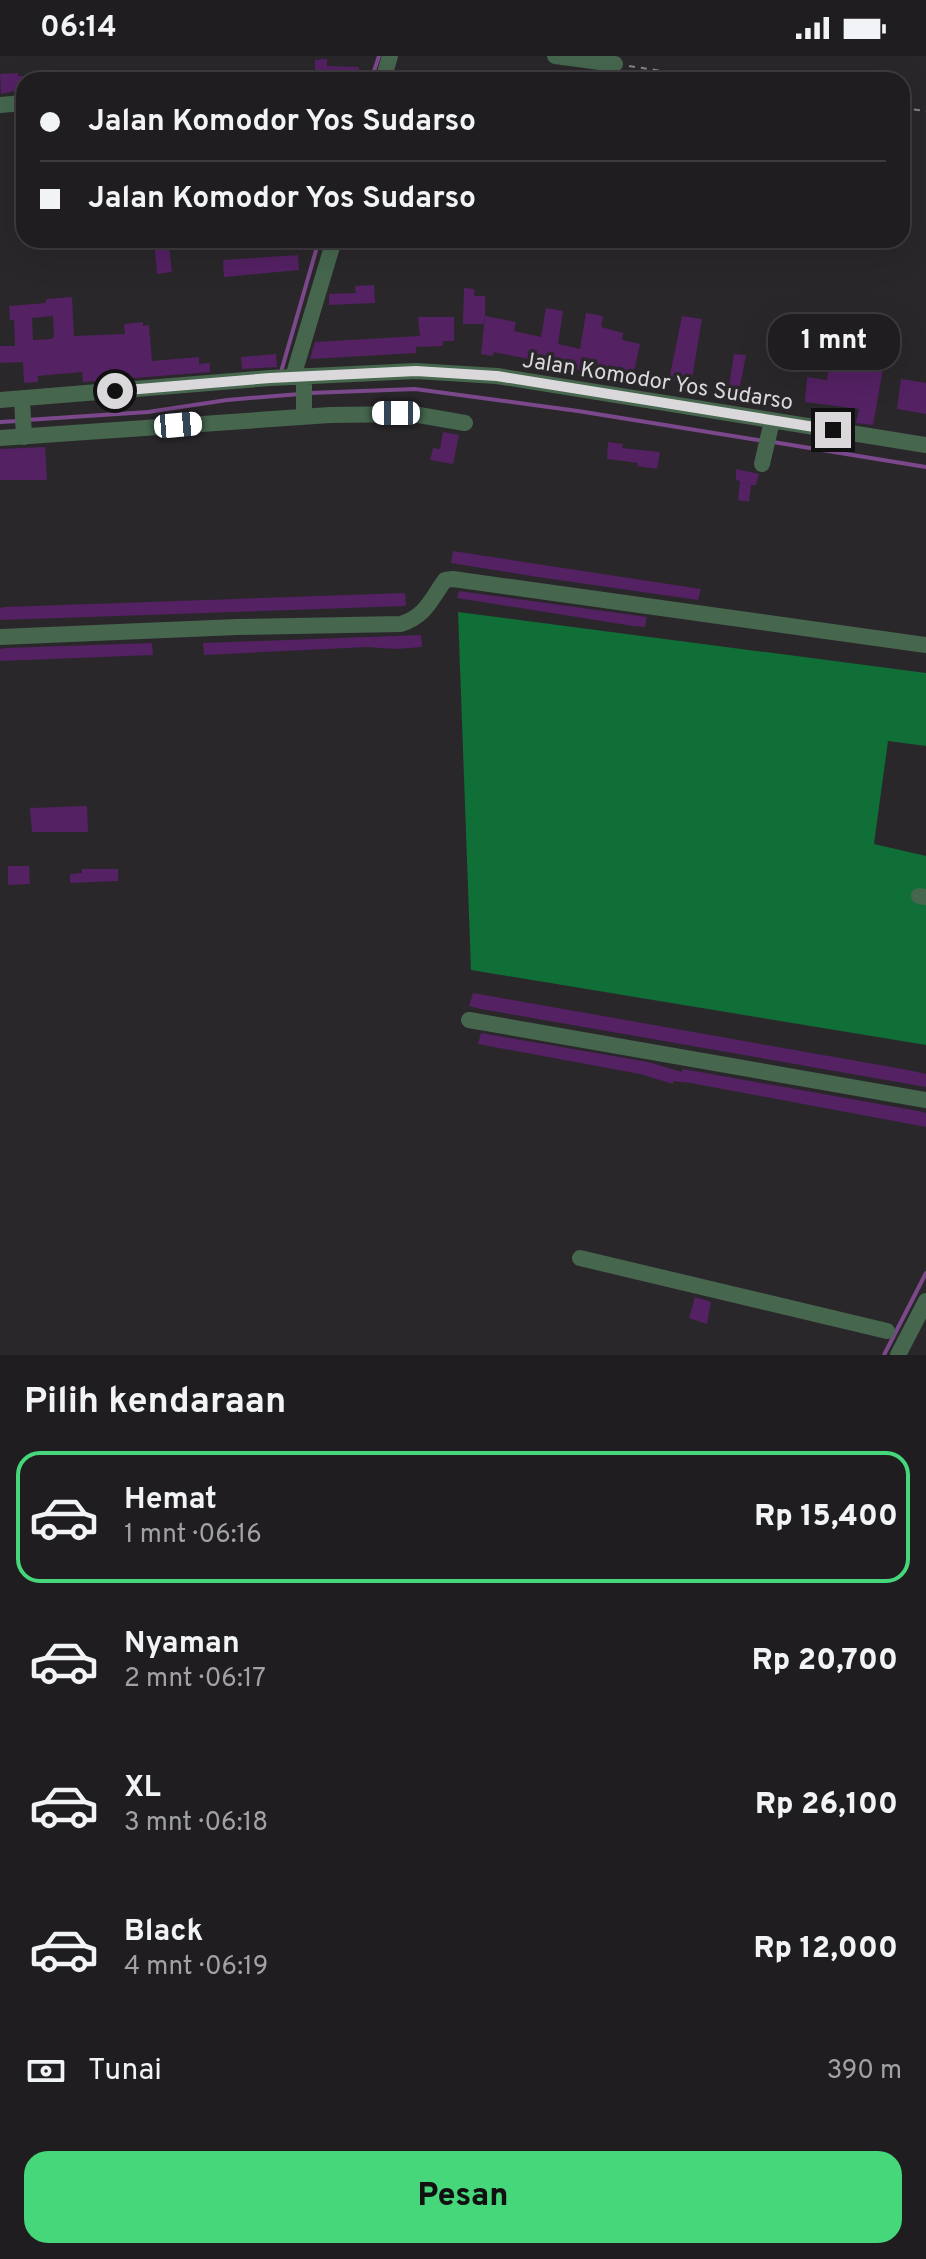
<!DOCTYPE html>
<html lang="id">
<head>
<meta charset="utf-8">
<style>
	body { margin:0; font-family:Overpass,sans-serif; background:#2d2a2d; color:#f1f3f6; height:100vh; display:flex; flex-direction:column; font-size:30px; white-space:nowrap }
	* { box-sizing:border-box; margin:0 }
	p { font-size:26px; color:#a2a2a5 }
	.icon { flex:none; width:44px; height:44px; fill:none; stroke:currentColor; stroke-width:2; stroke-linecap:round; stroke-linejoin:round }
	.map { position:relative; height:1299px; overflow:hidden }
	.sheet { display:flex; flex-direction:column; background:#201d20; flex:1 }
	.sheet>* { flex:none }
	.banner { position:absolute; left:16px; top:16px; width:894px; height:176px; border-radius:24px; box-shadow:0 8px 32px #0002,0 0 0 2px #3d3b3e; display:grid; align-content:center; height:176px; padding:0 24px; background:#201d20 }
	.end { position:absolute; width:36px; height:36px; margin:-18px; border:10px solid #dad8db; background:#111; box-shadow:0 0 0 4px #111 }
	.from { border-radius:50% }
	.bubble { position:absolute; height:56px; border-radius:24px; background:#201d20; box-shadow:0 8px 32px #0002,0 0 0 2px #3d3b3e; font-size:26px; font-weight:800; line-height:56px; text-align:center }
	.car { position:absolute; width:24px; height:48px; margin:-24px -12px; border-radius:10px; box-shadow:0 0 6px 2px #0007; background:linear-gradient(#fff 24%,#345 0 40%,#fff 0 76%,#345 0 86%,#fff 0) }
	.banner b { display:flex; align-items:center; gap:28px; height:76px; font-size:30px }
	.banner b+b { border-top:2px solid #3d3b3e }
	.banner i { width:20px; height:20px; background:#f1f3f6 }
	ul { padding:0; list-style:none }
	li { display:flex; align-items:center; gap:24px; height:132px; margin:0 16px 12px; padding:0 8px; border:4px solid transparent; border-radius:24px }
	li div { flex:1 }
	li b { display:block; font-size:30px }
	li em { font-style:normal; font-weight:800 }
	li.on { border-color:#45d77a }
	li>.icon { width:72px; height:72px; stroke-width:1.5 }
	h2 { padding:0 24px; font-size:36px; line-height:96px }
	.pay { display:flex; align-items:center; gap:20px; height:88px; padding:0 24px; font-size:30px }
	.pay p { margin-inline-start:auto }
	.button { display:flex; gap:16px; margin-top:auto; padding:16px 24px }
	.button a { flex:1; height:92px; border-radius:24px; background:#45d77a; color:#111; font-size:32px; font-weight:800; line-height:92px; text-align:center }
	.status { display:flex; justify-content:space-between; align-items:center; height:56px; padding:0 40px; background:#201d20; direction:ltr }
	.status svg { height:22px; fill:currentColor }
	.map>svg:first-child { display:block }
	.forest { fill:#106e37 }
	.lines { fill:none; stroke-linecap:round; stroke-linejoin:round }
	.stream { stroke:#7c488c; stroke-width:4 }
	.building { fill:#542163; fill-rule:evenodd }
	.path { stroke:#868487; stroke-width:2; stroke-dasharray:6 6; stroke-linecap:butt }
	.minor { stroke:#46664e; stroke-width:16 }
	.route { stroke:#dad8db; stroke-width:10 }
	.labels { text-anchor:middle; stroke-width:7; stroke-linejoin:round; paint-order:stroke }
	.street-label { font-size:22px; fill:#dad8db; stroke:#2a272b }
</style>
</head>
<body>
<div class="status"><b>06:14</b><svg viewBox="0 0 49 12"><path d="M0 12V9h3v3zM5 12V6h3v6zM10 12V3h3v9zM15 12V0h3v12zM26 1h20v11H26zM47 4h2v5h-2z"/></svg></div>
<div class="map">
<svg width="926" height="1299" viewBox="0 0 926 1299">
	<rect width="100%" height="100%" fill="#2a272b"/>
	<path class="forest" d="M458,556l468,61v73l-38,-5 -14,103 52,12v189l-455,-75z"/>
	<g class="lines">
		<path class="stream" d="M371,24l8,-24
			M281,316l38,-132
			M309,337l106,-4 163,22 186,30
			M26,364l122,-8 79,-12 73,-6
			M0,366l18,-1
			M773,386l153,25
			M884,1299l42,-82"/>
	</g>
	<path class="building" d="M327,3v7l32,1 -1,13 -43,-2v-18z
		M18,17v3h6v13l-23,5 -1,-20z
		M154,184h14l4,32 -15,2z
		M298,199l1,15 -75,7 -1,-17z
		M374,229l1,18 -46,2v-11l27,-1 -1,-7z
		M464,232l10,1v7h11v28h-22z
		M72,241l2,39 51,-2 -1,-10 19,-2v4l6,-1 3,36 47,-4v7l11,-1v9l-127,10 -1,-10 -44,4v6l-14,1 -1,-21 -23,1v-17h15l-1,-26h-4l-1,-14 37,-3v-4zM53,260l1,20 -2,3 -19,1 -1,-22z
		M546,252l17,3 -5,33 22,5 6,-36 17,3 -2,11 22,6 -1,7 18,4 -7,32 -17,-5 -2,6 -57,-11 -1,4 -19,-4 1,-5 -44,-9 -1,4 -12,-2 4,-38 31,6 -2,9 27,6z
		M682,260l20,3 -11,65 -22,-4z
		M418,261h36v24h-11v5l-27,1v6l-106,6 5,-17 105,-6z
		M832,286l29,7 -2,14 24,6 -10,56 -17,-2 3,-14 -54,-7 2,-25 20,3z
		M276,298l1,13 -35,2 -1,-12z
		M734,298l12,1 -9,46 -10,-2z
		M901,323l25,4v31l-29,-5z
		M443,376l16,3 -6,29 -23,-4 3,-12 7,1z
		M608,386l15,2 -1,4 38,4 -3,17 -20,-3 1,-3 -31,-4z
		M45,391l2,33h-47v-31z
		M736,413l23,5 -3,11h-5l-2,17 -11,-2 2,-19 -4,-1z
		M453,495l84,13 164,25 -3,11 -160,-23 -87,-14z
		M459,535l188,26 -2,10 -12,-1 -176,-28z
		M405,537l1,13 -406,14v-12l5,-1z
		M421,579l1,12 -26,2 -29,-2 -163,8 -1,-12z
		M152,587l1,12 -153,6v-12l6,-1z
		M87,750l1,26h-56l-2,-24z
		M8,810h21l1,18 -22,1z
		M82,813h36v12l-48,2v-9l12,-1z
		M473,937l435,77 18,4v13l-445,-78 -12,-3z
		M481,977l167,29 34,10v-3l18,3 218,39 8,2v14l-235,-44 -18,-2v3l-33,-10 -162,-30z
		M695,1241l16,5 -4,22 -18,-6z"/>
	<g class="lines">
		<path class="path" d="M629,10l92,14
			M902,52l24,3"/>
		<path class="minor" d="M555,0l60,8
			M383,24l7,-24
			M0,49l24,-2
			M304,320v40
			M293,321l41,-137
			M22,343l2,38
			M0,344l270,-22 146,-7 81,5 429,69
			M0,382l330,-23 83,-1 52,9
			M762,408l10,-43
			M0,581l237,-10 164,-3c26,-9 30,-25 44,-44l8,-1 473,66
			M919,840l7,1
			M469,964l457,80
			M580,1202l307,73
			M898,1299l28,-54"/>
	</g>
	<g class="lines">
		<path class="route" d="M115,335l155,-13 146,-7 81,5 336,54"/>
	</g>
	<g class="labels">
		<g class="street-label">
			<text transform="translate(658 324) rotate(9)" y="8">Jalan Komodor Yos Sudarso</text>
		</g>
	</g>
</svg>
<i class="end from" style="left:115px;top:335px"></i>
<i class="end" style="left:833px;top:374px"></i>
<div class="bubble" style="left:768px;top:258px;width:132px">1 mnt</div>
<i class="car" style="left:396px;top:357px;rotate:270deg"></i>
<i class="car" style="left:178px;top:369px;rotate:85deg"></i>
<div class="banner">
<b><i class="from"></i>Jalan Komodor Yos Sudarso</b>
<b><i></i>Jalan Komodor Yos Sudarso</b>
</div>
</div>
<section class="sheet">
<h2>Pilih kendaraan</h2>
<ul>
<li class="on"><svg class="icon" aria-label="car" viewBox="0 0 24 24"><path d="M5 17H2v-5l4-1 3-4h7l3 4 3 1v5h-3M9 17h6M6 11h13"/><circle cx="7" cy="17" r="2"/><circle cx="17" cy="17" r="2"/></svg><div><b>Hemat</b><p>1 mnt · 06:16</p></div><em>Rp 15,400</em></li>
<li><svg class="icon" aria-label="car" viewBox="0 0 24 24"><path d="M5 17H2v-5l4-1 3-4h7l3 4 3 1v5h-3M9 17h6M6 11h13"/><circle cx="7" cy="17" r="2"/><circle cx="17" cy="17" r="2"/></svg><div><b>Nyaman</b><p>2 mnt · 06:17</p></div><em>Rp 20,700</em></li>
<li><svg class="icon" aria-label="car" viewBox="0 0 24 24"><path d="M5 17H2v-5l4-1 3-4h7l3 4 3 1v5h-3M9 17h6M6 11h13"/><circle cx="7" cy="17" r="2"/><circle cx="17" cy="17" r="2"/></svg><div><b>XL</b><p>3 mnt · 06:18</p></div><em>Rp 26,100</em></li>
<li><svg class="icon" aria-label="car" viewBox="0 0 24 24"><path d="M5 17H2v-5l4-1 3-4h7l3 4 3 1v5h-3M9 17h6M6 11h13"/><circle cx="7" cy="17" r="2"/><circle cx="17" cy="17" r="2"/></svg><div><b>Black</b><p>4 mnt · 06:19</p></div><em>Rp 12,000</em></li>
</ul>
<div class="pay"><svg class="icon" aria-label="cash" viewBox="0 0 24 24"><path d="M3 7h18v10H3z"/><circle cx="12" cy="12" r="2"/></svg>Tunai<p>390 m</p></div>
<div class="button"><a>Pesan</a></div>
</section>
</body>
</html>
